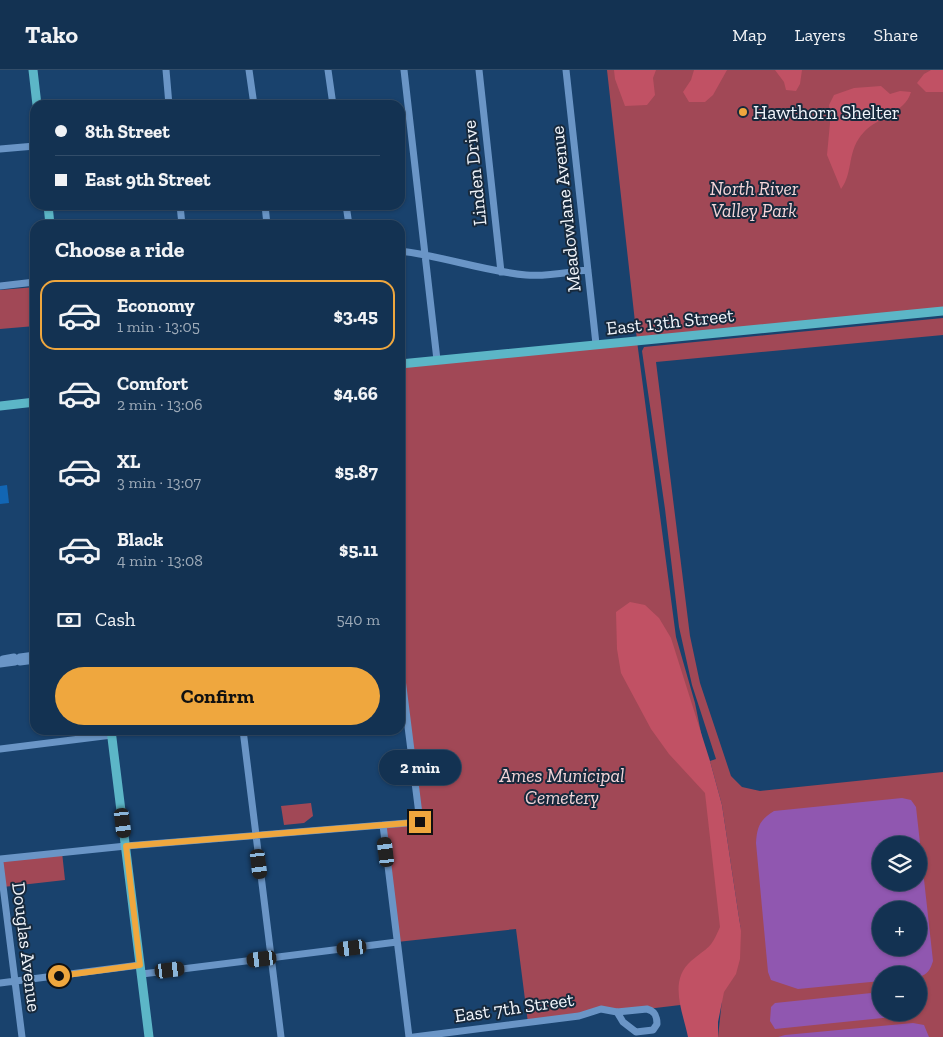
<!DOCTYPE html>
<html lang="en">
<head>
<meta charset="utf-8">
<style>
	body { margin:0; font-family:"Zilla Slab",serif; background:#1c3a59; color:#f1f3f6; height:100vh; display:flex; flex-direction:column; font-size:19px; white-space:nowrap }
	* { box-sizing:border-box; margin:0 }
	p { font-size:16px; color:#9daab8 }
	.icon { flex:none; width:28px; height:28px; fill:none; stroke:currentColor; stroke-width:2; stroke-linecap:round; stroke-linejoin:round }
	.map { position:relative; flex:1; overflow:hidden }
	.side { position:absolute; left:30px; top:150px; width:375px; height:515px; display:flex; flex-direction:column; background:#133252; border-radius:15px; box-shadow:0 1px 4px #0004,0 0 0 1px #324d69 }
	.side>* { flex:none }
	.guide { position:absolute; left:30px; top:30px; width:375px; height:110px; border-radius:15px; box-shadow:0 1px 4px #0004,0 0 0 1px #324d69; display:grid; align-content:center; height:110px; padding:0 25px; background:#133252 }
	.controls { position:absolute; left:872px; top:766px; display:grid; gap:10px }
	.controls a { display:grid; place-items:center; width:55px; height:55px; border-radius:50%; background:#133252; box-shadow:0 1px 4px #0004,0 0 0 1px #324d69; font-size:25px }
	.end { position:absolute; width:22px; height:22px; margin:-11px; border:6px solid #efa73e; background:#111; box-shadow:0 0 0 2px #111 }
	.from { border-radius:50% }
	.bubble { position:absolute; height:35px; border-radius:18px; background:#133252; box-shadow:0 1px 4px #0004,0 0 0 1px #324d69; font-size:16px; font-weight:700; line-height:35px; text-align:center }
	.car { position:absolute; width:15px; height:30px; margin:-15px -8px; border-radius:6px; box-shadow:0 0 4px 1px #0007; background:linear-gradient(#222 24%,#8ab4d8 0 40%,#222 0 76%,#8ab4d8 0 86%,#222 0) }
	.guide b { display:flex; align-items:center; gap:18px; height:48px; font-size:19px }
	.guide b+b { border-top:1px solid #324d69 }
	.guide i { width:12px; height:12px; background:#f1f3f6 }
	ul { padding:0; list-style:none }
	li { display:flex; align-items:center; gap:15px; height:70px; margin:0 10px 8px; padding:0 15px; border:2px solid transparent; border-radius:15px }
	li div { flex:1 }
	li b { display:block; font-size:19px }
	li em { font-style:normal; font-weight:700 }
	li.selected { border-color:#efa73e }
	li>.icon { width:45px; height:45px; stroke-width:1.5 }
	h2 { padding:0 25px; font-size:22px; line-height:60px }
	.pay { display:flex; align-items:center; gap:12px; height:55px; padding:0 25px; font-size:19px }
	.pay p { margin-inline-start:auto }
	.action { display:flex; gap:10px; margin-top:auto; padding:10px 25px }
	.action a { flex:1; height:58px; border-radius:30px; background:#efa73e; color:#111; font-size:20px; font-weight:700; line-height:58px; text-align:center }
	header { display:flex; align-items:center; gap:30px; box-sizing:border-box; height:70px; padding:0 25px; background:#133252; border-bottom:1px solid #324d69 }
	header strong { font-size:24px }
	nav { display:flex; gap:28px; margin-inline-start:auto; font-size:18px }
	.map>svg:first-child { display:block }
	.green { fill:#a14856; fill-rule:evenodd }
	.forest { fill:#c15164 }
	.water { fill:#9057b0; fill-rule:evenodd }
	.building { fill:#1266b4 }
	.lines { fill:none; stroke-linecap:round; stroke-linejoin:round }
	.minor { stroke:#6a95c6; stroke-width:7 }
	.major { stroke:#5cb6c7; stroke-width:9 }
	.route { stroke:#efa73e; stroke-width:6 }
	.poi-dot { fill:#efa73e; stroke:#17293c; stroke-width:2 }
	.labels { text-anchor:middle; stroke-width:4; stroke-linejoin:round; paint-order:stroke }
	.poi-label { font-size:19px; fill:#f1f5fb; stroke:#17293c; text-anchor:start }
	.street-label { font-size:19px; fill:#f1f5fb; stroke:#17293c }
	.park-label { font-size:19px; font-style:italic; fill:#f5d6d9; stroke:#17293c }
</style>
</head>
<body>
<header>
<strong>Tako</strong>
<nav><a>Map</a><a>Layers</a><a>Share</a></nav>
</header>
<div class="map">
<svg width="943" height="967" viewBox="0 0 943 967">
	<rect width="100%" height="100%" fill="#19426d"/>
	<path class="green" d="M607,0h336v241l-306,30 39,296 19,66 46,228 -19,-126 -12,-44 6,-2 -24,-74 -13,-58 -14,-118 -23,-158 2,-4 299,-29v17l-287,27 34,274 10,47 31,93 11,11 18,4 183,-19v265h-225l4,-37 -75,9 -38,1 -81,13 -12,-94 -119,13 -14,-117 36,-3 -19,-159v-299l237,-24zM881,775h38v37h-38zM881,840h38v38h-38zM881,905h38v37h-38z
		M35,217v39l-35,3v-39z
		M311,733l2,13 -9,7 -20,2 -3,-19z
		M62,782l3,28 -62,7 -3,-25z"/>
	<path class="forest" d="M614,0h42l-3,8 2,17 -8,10 -22,1 -10,-27z
		M694,0h33l-14,25 -8,7h-16l-6,-10 8,-12z
		M775,0h27l-2,14 -4,7 -10,-1 -2,-8z
		M931,0h12v22h-17l-9,-9 7,-9z
		M881,16l9,8 10,-3 11,1c-6,21 -33,25 -47,40 -18,19 -10,40 -23,57l-14,-34 3,-32 -1,-18 5,-10 20,-7z
		M630,532l15,3 14,13 12,20 39,123 12,44 19,126 -1,28 -4,15 -12,18 -6,30v15h-30c-5,-25 -20,-56 3,-76 18,-15 19,-11 29,-34l-15,-134 -36,-39 -18,-25 -30,-56 -4,-24 -1,-37z"/>
	<path class="water" d="M902,728l9,2 5,7 17,154c-3,9 -5,13 -14,16v-2h-38v6l-83,8 -27,-9 -3,-8 -12,-129c1,-17 4,-23 18,-32zM881,775h38v37h-38zM881,840h38v38h-38z
		M919,921l6,11c-2,9 -4,11 -13,13l-137,14 -5,-8 1,-14 4,-4 106,-11v20h38z
		M913,953l11,2 5,12h-151l7,-2z"/>
	<path class="building" d="M7,415l2,18 -9,1v-18z"/>
	<g class="lines">
		<path class="minor" d="M166,0l3,35
			M249,0l5,35
			M328,0l5,35
			M404,0l33,290
			M479,0l22,202
			M566,0l30,274
			M0,79l35,-3
			M180,135l2,20
			M265,135l2,20
			M346,135l3,20
			M400,181c43,5 83,20 126,24 21,2 42,-3 62,-5
			M0,216l35,-4
			M20,587l15,-2
			M3,589l11,-2
			M20,592l15,-2
			M0,594l15,-2
			M243,660l38,307
			M0,679l112,-14
			M383,755l26,212
			M0,789l126,-13 294,-24 -20,-159
			M0,792l22,175
			M142,904l255,-32
			M0,913l140,-18
			M414,967l165,-21 22,-7 16,3 30,-3c8,2 10,7 10,15l-4,6 -17,2 -13,-10 -6,-10"/>
		<path class="major" d="M33,0l4,35
			M48,135l2,20
			M400,294l543,-53
			M0,336l35,-4
			M111,660l38,307"/>
	</g>
	<g class="lines">
		<path class="route" d="M59,906l81,-11 -14,-119 294,-24"/>
	</g>
	<circle class="poi-dot" cx="743" cy="42" r="5"/>
	<g class="labels">
		<g class="poi-label">
			<text x="753" y="49">Hawthorn Shelter</text>
		</g>
		<g class="street-label">
			<text transform="translate(474 103) rotate(-96)" y="7">Linden Drive</text>
			<text transform="translate(565 139) rotate(-96)" y="7">Meadowlane Avenue</text>
			<text transform="translate(670 251) rotate(-6)" y="7">East 13th Street</text>
			<text transform="translate(27 877) rotate(83)" y="7">Douglas Avenue</text>
			<text transform="translate(514 937) rotate(-8)" y="7">East 7th Street</text>
		</g>
		<g class="park-label">
			<text x="754" y="125">North River<tspan x="754" dy="22">Valley Park</tspan></text>
			<text x="562" y="712">Ames Municipal<tspan x="562" dy="22">Cemetery</tspan></text>
		</g>
	</g>
</svg>
<div class="controls">
<a><svg class="icon" aria-label="layers" viewBox="0 0 24 24"><path d="M12 4l9 5-9 5-9-5zM3 14l9 5 9-5"/></svg></a>
<a>+</a>
<a>−</a>
</div>
<i class="end from" style="left:59px;top:906px"></i>
<i class="end" style="left:420px;top:752px"></i>
<div class="bubble" style="left:379px;top:680px;width:82px">2 min</div>
<i class="car" style="left:123px;top:753px;rotate:173deg"></i>
<i class="car" style="left:386px;top:782px;rotate:353deg"></i>
<i class="car" style="left:259px;top:794px;rotate:173deg"></i>
<i class="car" style="left:352px;top:878px;rotate:263deg"></i>
<i class="car" style="left:262px;top:889px;rotate:263deg"></i>
<i class="car" style="left:170px;top:900px;rotate:83deg"></i>
<div class="guide">
<b><i class="from"></i>8th Street</b>
<b><i></i>East 9th Street</b>
</div>
<section class="side">
<h2>Choose a ride</h2>
<ul>
<li class="selected"><svg class="icon" aria-label="car" viewBox="0 0 24 24"><path d="M5 17H2v-5l4-1 3-4h7l3 4 3 1v5h-3M9 17h6M6 11h13"/><circle cx="7" cy="17" r="2"/><circle cx="17" cy="17" r="2"/></svg><div><b>Economy</b><p>1 min · 13:05</p></div><em>$3.45</em></li>
<li><svg class="icon" aria-label="car" viewBox="0 0 24 24"><path d="M5 17H2v-5l4-1 3-4h7l3 4 3 1v5h-3M9 17h6M6 11h13"/><circle cx="7" cy="17" r="2"/><circle cx="17" cy="17" r="2"/></svg><div><b>Comfort</b><p>2 min · 13:06</p></div><em>$4.66</em></li>
<li><svg class="icon" aria-label="car" viewBox="0 0 24 24"><path d="M5 17H2v-5l4-1 3-4h7l3 4 3 1v5h-3M9 17h6M6 11h13"/><circle cx="7" cy="17" r="2"/><circle cx="17" cy="17" r="2"/></svg><div><b>XL</b><p>3 min · 13:07</p></div><em>$5.87</em></li>
<li><svg class="icon" aria-label="car" viewBox="0 0 24 24"><path d="M5 17H2v-5l4-1 3-4h7l3 4 3 1v5h-3M9 17h6M6 11h13"/><circle cx="7" cy="17" r="2"/><circle cx="17" cy="17" r="2"/></svg><div><b>Black</b><p>4 min · 13:08</p></div><em>$5.11</em></li>
</ul>
<div class="pay"><svg class="icon" aria-label="cash" viewBox="0 0 24 24"><path d="M3 7h18v10H3z"/><circle cx="12" cy="12" r="2"/></svg>Cash<p>540 m</p></div>
<div class="action"><a>Confirm</a></div>
</section>
</div>
</body>
</html>
